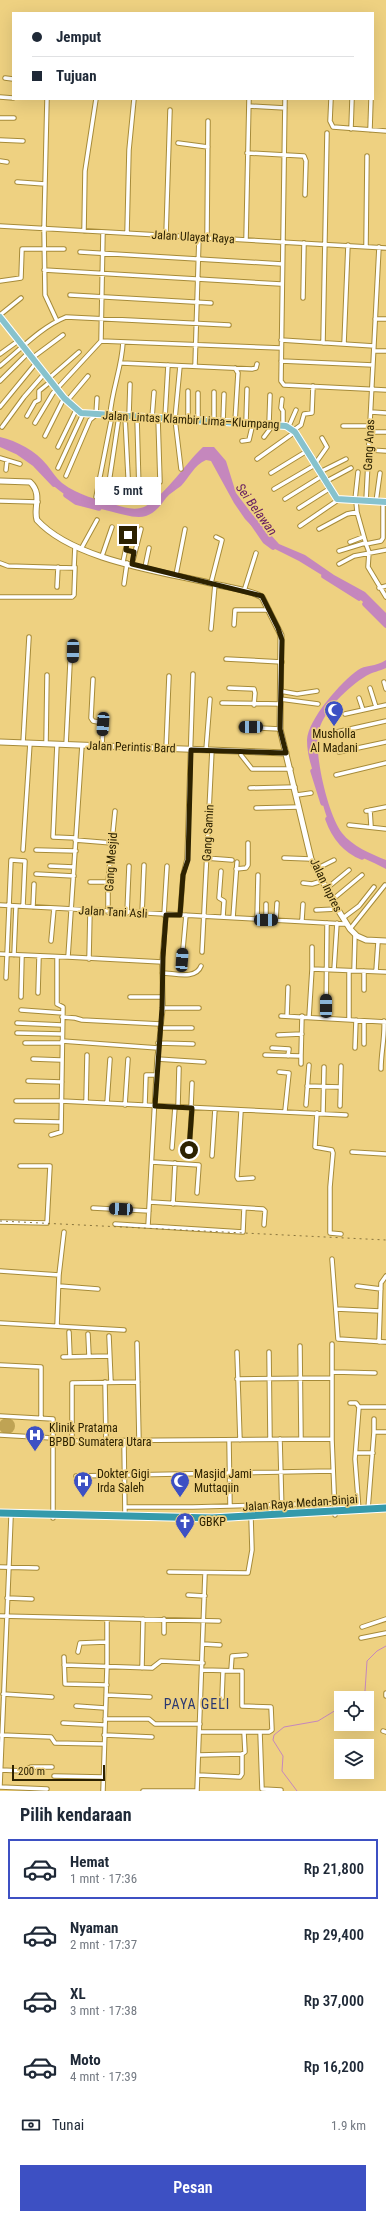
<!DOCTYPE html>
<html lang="id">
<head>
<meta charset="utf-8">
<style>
	body { margin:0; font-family:"Roboto Condensed",sans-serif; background:#f2f2f3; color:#1f2937; height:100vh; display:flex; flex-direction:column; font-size:15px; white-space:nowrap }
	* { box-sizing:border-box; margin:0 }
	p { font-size:13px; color:#747a83 }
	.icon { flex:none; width:22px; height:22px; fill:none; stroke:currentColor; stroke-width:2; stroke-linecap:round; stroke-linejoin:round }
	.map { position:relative; height:1791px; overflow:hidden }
	.details { display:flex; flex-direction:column; background:#fff; flex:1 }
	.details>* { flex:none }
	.banner { position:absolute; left:12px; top:12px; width:362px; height:88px; border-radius:0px; box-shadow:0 4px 16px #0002; display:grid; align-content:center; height:88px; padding:0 20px; background:#fff }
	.buttons { position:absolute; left:334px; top:1691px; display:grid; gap:8px }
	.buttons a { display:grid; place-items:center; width:40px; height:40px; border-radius:0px; background:#fff; box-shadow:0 4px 16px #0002; font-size:20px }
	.scale { position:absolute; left:12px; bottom:10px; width:93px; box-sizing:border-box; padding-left:4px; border:2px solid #2d2200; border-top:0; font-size:11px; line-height:14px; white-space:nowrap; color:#2d2200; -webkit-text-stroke:3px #eed181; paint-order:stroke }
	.end { position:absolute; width:18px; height:18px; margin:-9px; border:5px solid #2d2200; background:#fff; box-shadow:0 0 0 2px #fff }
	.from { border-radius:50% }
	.bubble { position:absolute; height:28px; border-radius:0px; background:#fff; box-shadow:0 4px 16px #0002; font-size:13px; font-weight:600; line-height:28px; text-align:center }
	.car { position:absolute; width:12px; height:24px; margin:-12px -6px; border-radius:5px; box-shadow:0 0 3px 1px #0007; background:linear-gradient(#222 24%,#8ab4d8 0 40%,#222 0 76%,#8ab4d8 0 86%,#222 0) }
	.banner b { display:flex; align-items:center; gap:14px; height:38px; font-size:15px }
	.banner b+b { border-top:1px solid #e0e1e3 }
	.banner i { width:10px; height:10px; background:#1f2937 }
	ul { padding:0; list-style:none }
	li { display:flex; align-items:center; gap:12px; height:60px; margin:0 8px 6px; padding:0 12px; border:2px solid transparent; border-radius:0px }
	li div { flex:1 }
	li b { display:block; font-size:15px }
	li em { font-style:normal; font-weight:600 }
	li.selected { border-color:#3d50c3 }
	li>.icon { width:36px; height:36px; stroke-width:1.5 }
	h2 { padding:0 20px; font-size:18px; line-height:48px }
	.pay { display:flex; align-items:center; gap:10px; height:44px; padding:0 20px; font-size:15px }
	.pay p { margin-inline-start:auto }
	.button { display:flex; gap:8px; margin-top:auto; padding:8px 20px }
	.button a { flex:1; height:46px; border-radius:0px; background:#3d50c3; color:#fff; font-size:16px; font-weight:600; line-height:46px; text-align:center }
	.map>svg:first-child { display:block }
	.green { fill:#bfa354 }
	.water { fill:#c587bd }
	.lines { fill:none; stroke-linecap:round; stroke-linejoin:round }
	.stream { stroke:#c587bd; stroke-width:1 }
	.river { stroke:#c587bd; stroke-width:5.5 }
	.street-casing { stroke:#a68b39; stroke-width:5.5 }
	.secondary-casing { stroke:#a68b39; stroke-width:7 }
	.primary-casing { stroke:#fff; stroke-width:8 }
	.highway-casing { stroke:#fff; stroke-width:9 }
	.street { stroke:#fff; stroke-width:3.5 }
	.secondary { stroke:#fff; stroke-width:5 }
	.primary { stroke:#86c2cd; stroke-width:6 }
	.highway { stroke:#359aab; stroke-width:7 }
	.rail { stroke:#89753d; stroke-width:1; stroke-dasharray:2 4; stroke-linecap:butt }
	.route { stroke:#2d2200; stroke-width:5 }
	.labels { text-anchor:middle; stroke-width:3.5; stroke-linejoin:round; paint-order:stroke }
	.street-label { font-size:12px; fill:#2d2200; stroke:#eed181 }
	.poi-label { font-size:12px; fill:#2d2200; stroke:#eed181; text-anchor:start }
	.water-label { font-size:13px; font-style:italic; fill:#651c60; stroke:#eed181 }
	.quarter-label { font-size:14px; letter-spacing:1px; fill:#2a3871; stroke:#eed181 }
</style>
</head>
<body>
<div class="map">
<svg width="386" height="1791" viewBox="0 0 386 1791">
	<rect width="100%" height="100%" fill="#eed181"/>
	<path class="green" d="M-1 1426a8 8 0 1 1 16 0a8 8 0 1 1-16 0Z"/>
	<path class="water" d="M0,437c17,4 36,14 47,28 5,6 9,13 15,18 17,13 35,16 54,22 9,3 21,6 30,1 23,-15 38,-41 57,-59h11l12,14 10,32 16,21 27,30 26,11 29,20 31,17 21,21v13l-24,-25 -16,-11 -47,-29 -26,-13 -28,-29 -11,-16 -23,-42 -5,-1c-12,5 -17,18 -25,26 -5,4 -11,7 -15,12 -5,7 -11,15 -20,18 -10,3 -24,-2 -33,-4 -16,-4 -36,-8 -49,-18 -28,-20 -26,-37 -64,-49z
		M386,660v8c-6,3 -14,4 -20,8 -18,11 -41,33 -47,54 -6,22 9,85 23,103 10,13 29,21 44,27v9c-14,-8 -30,-12 -42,-24 -15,-14 -19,-33 -24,-52 -5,-17 -13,-34 -13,-53 1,-21 34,-58 51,-70 6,-5 18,-3 28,-10z"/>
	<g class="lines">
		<path class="stream" d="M354,1698l11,-7 2,-30 10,-10 9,-5
			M297,1791l-15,-20 1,-15 -10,-16 1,-5 10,-8 34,-6 23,-14"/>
		<path class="river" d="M0,444l18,8 17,12 19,20
			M66,495l10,7 23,6
			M252,522l13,19 8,6
			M324,576l35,22
			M365,604l21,21
			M313,771l10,32
			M328,819c6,17 17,31 34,38"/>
		<defs>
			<path id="street" d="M5,78l8,1
				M0,97l13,1
				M47,99l-3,129 1,67 12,26
				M285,99l-4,282 3,4 102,5
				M331,99l-1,22 3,6 53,4
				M249,106l36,2
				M0,118h14
				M351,129l1,-30
				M370,130l1,-31
				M0,140l23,1
				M178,143l30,4
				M247,153l57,3 2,5 -1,34
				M0,161l7,1
				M17,182l28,2
				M0,226l386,22
				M84,231l1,-60 11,-72
				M127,233l2,-83 5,-51
				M166,235l4,-125
				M207,237l1,-116
				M246,240l3,-141
				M366,246l1,-90
				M80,252l202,12
				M44,270l237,14
				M0,281l21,-3 1,-29h42
				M70,295l141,8
				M303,298l1,-55
				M0,315l21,-17
				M375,319h11
				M281,340l93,6
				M101,341l180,7
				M323,343l4,-210
				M344,344l4,-99
				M374,351h12
				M0,354l18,-13
				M32,358l31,-23
				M281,361l92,4
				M122,363l130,6 4,-1 1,-4
				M0,366c21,-17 41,-39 66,-49l163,8
				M180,366l-5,53 6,50
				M195,366l4,-129
				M235,368l3,5 -3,49
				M48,379l31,-27
				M0,381l28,-28
				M198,393v27
				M282,399l-1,9 2,3v14
				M67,401l21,-25
				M0,407l36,-44
				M371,412l15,1
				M110,415c2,-26 12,-48 13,-73
				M27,416l8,-14 4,-2v-9l11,-9
				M125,416l4,80
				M129,416l1,-32
				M137,417l2,74
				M152,418l2,-26
				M158,418l2,64
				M165,418l3,-53
				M188,420v-29
				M214,421v-29
				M223,422l1,-28
				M35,423l18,-30 48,-52 2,-109
				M246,423l1,-34
				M269,424l1,-29
				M289,426l7,-16
				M343,426h27
				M2,427l22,-30 20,-23
				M294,430l7,-5 3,-11 8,-1 1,-27
				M370,432h16
				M45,436l19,-38
				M264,437l9,-12
				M242,441l7,-1 4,-17
				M58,447l18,-37
				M370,450l16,1
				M0,458l20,6
				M257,459l38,-27
				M315,464l12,-17 -5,-9
				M58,468l25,-54
				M6,470l1,-10
				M320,472l26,-13
				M271,473l36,-22
				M66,476l24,-56 6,-5 1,-17
				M325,482l26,-14
				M274,489l41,-24
				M107,496l12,-80
				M96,497l16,-81
				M285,499l37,-23
				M355,500l3,-28
				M0,501l38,1
				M356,501l1,11 9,32 15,-3 2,-3v-36
				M366,501l13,-254
				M376,502l4,-29
				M299,508l30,-19
				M300,526l38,-26
				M319,529l28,-15 10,-2
				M350,542l13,-5
				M366,544l3,8 -1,15 18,30
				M81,549l16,-29
				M339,551l26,-8
				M102,556l10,-29
				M123,562l7,-34
				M0,563l8,3 66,2 1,-22
				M132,564l9,-35
				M339,564l15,-8 32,-6
				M145,567l4,-19
				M176,575l9,-46
				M211,583l11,-43 -6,-3
				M124,584l3,-21
				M57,587l1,-20
				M379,588l7,-2
				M244,591l12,-38
				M0,597h72l2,-2 1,-28
				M234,625l1,-15h34
				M211,629l4,-45
				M226,659l56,3
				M93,679l-2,39 2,3 10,2 -1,23
				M384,682l2,7
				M229,688l25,1 1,4 -1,12
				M370,688l6,19
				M280,691l17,3 20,-3
				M359,698l4,12
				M280,699l38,5
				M222,703l58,1
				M345,714l41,-9
				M241,727l39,2
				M332,733l54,-12
				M23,743l6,-106
				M46,744l1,-69
				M57,744l-4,93 23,1
				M66,745l4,-82 3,-12
				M166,749l3,-73
				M206,750l4,-51
				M339,752l47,-10
				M241,755l11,14h39
				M336,775l50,-12
				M250,788l45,-1
				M297,795l14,-2
				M256,808l43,-1
				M370,810l1,16
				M366,811l20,-4
				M349,825l37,4
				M75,840l37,3
				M23,850l7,-107
				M36,850l40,1
				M206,858l26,2
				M284,858l27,1
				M50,866l24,1
				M236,869l10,-1 2,-3v-22
				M316,869l18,-9
				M221,871l-2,27 5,3 -1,16
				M36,874l38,2
				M90,882h18
				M303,883l9,1 10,-3
				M326,889l23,-19
				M332,900l30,-25
				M0,905l345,19
				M33,907l1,-23
				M316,910l21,-1
				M108,912v-30l7,-71
				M127,913l2,-47
				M142,914l2,-49
				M164,915l3,-49
				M180,915l3,-40 4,-16 6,-185
				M233,918l4,-56
				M343,918l16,-12 15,-19
				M257,920l1,-45
				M266,920v-16
				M276,920l1,-17
				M302,920l1,-16
				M350,929l35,-44
				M51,941l3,-33
				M312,947v22l74,3
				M202,952l10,-202
				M0,954l68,3 14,-212
				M14,955l2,-49
				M68,957l94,5 4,-47
				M89,959l1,-48
				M182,960l4,-45
				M334,970l3,-47
				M354,970l1,-36
				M364,971v19
				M376,971l2,-29
				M162,973c12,0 34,7 39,-7
				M6,978l5,-118 14,1 -2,45
				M38,993l1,-36
				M21,997l1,-41
				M130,997h32
				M163,1008h36
				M21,1010l42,3
				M281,1016l105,6
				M287,1016l1,-29
				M62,1017l13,1 7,2 78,4
				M309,1017l3,-48
				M326,1018l1,-95
				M349,1019v-48
				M17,1023l45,2
				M160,1028h32
				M17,1033l45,1
				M278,1035l24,-1
				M62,1041l96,7
				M25,1043h37
				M158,1043l35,1
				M364,1044v-23
				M272,1048l17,1 -1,7
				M355,1048l1,-28
				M265,1055l36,1 1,-40
				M301,1056v8
				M33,1059l28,1
				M157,1059l47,3
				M381,1069c0,-17 4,-31 3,-48
				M279,1072l10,1 -4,38
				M28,1081l34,1
				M307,1086l33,1
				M16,1101h45l285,14
				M86,1102l1,-47
				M107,1103l3,-44
				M125,1105l3,-46
				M145,1105l1,-30h10
				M306,1105l3,-40
				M340,1106l1,-40
				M178,1107l1,-39
				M191,1107l1,-24
				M241,1111l-4,66 1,2 15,-1
				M317,1113l-2,34 17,3 1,3 -3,34v46l11,1
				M323,1114l1,-47
				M16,1121l45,1
				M51,1135l10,-3 2,-125 -6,-3v-47
				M172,1148l3,-41
				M189,1150l3,-43
				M352,1152l34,2
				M212,1156l3,-47
				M152,1162l47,3 -2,28
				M150,1202l113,7 2,2 -1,14
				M173,1204l2,-41
				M93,1208l56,3
				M0,1222l47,1 3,-57h-30
				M115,1224l128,8 1,-24
				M148,1226l9,-167 6,-51 -1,-46
				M332,1259l6,80 48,3
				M0,1271l59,4 -2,51
				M59,1275l5,-43
				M59,1286l39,3
				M357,1286l24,3
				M336,1309l44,2
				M0,1323l124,7
				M69,1332l1,25
				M88,1334l1,22
				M109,1336l2,46
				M379,1342l2,-59 5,-7
				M137,1343l2,98
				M332,1344v95l3,76
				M300,1346l1,93
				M237,1352l3,88
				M269,1352l1,87
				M63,1357l46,-1
				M0,1365l41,2v51
				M333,1372l42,1
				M237,1379l95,-1
				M105,1382l1,60
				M350,1403h6l3,4h27
				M359,1407l-4,52 4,52
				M0,1416l53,3v99
				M374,1432v-13
				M0,1435l53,3
				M280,1439l2,75
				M229,1440l1,66
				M59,1441l273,-2
				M72,1442v-59l66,-1
				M124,1442l1,74
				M356,1453h17
				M76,1476l256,-5
				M125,1507h68l141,-4
				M368,1509l6,-77h12
				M0,1567l37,1
				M169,1572l79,1 4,-23 -1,-33
				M188,1595l17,1
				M7,1598l25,1
				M0,1616l219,5
				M362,1627l24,-8
				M164,1633v-14
				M361,1638l25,-5
				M203,1644l17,1
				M78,1652l2,-9 26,-1
				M64,1657l1,27 42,1
				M64,1665l88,3 9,-7 42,2
				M142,1668l1,-49
				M231,1670l1,-14 14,-1
				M386,1693v3
				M3,1694l49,3
				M106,1695l44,2
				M222,1698l1,-27
				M76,1706l29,2
				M105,1719h44l6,5h45
				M63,1723l42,2
				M383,1731l3,1
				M200,1732h69l3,-2 -1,-23 -29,-1v-35l-39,-1
				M260,1732l2,57 19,1
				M1,1735l50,2 4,6 49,1
				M104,1735l48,2
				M242,1754l3,-2 -1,-20
				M1,1770l22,1 8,-4h21
				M198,1775l42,2 2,-3v-20l-43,1
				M54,1776l49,1
				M0,1786l11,-269
				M0,1787l47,2
				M103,1791l4,-124v-48
				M143,1791h54l8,-217"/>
			<path id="secondary" d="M0,481l30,1c13,12 3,27 7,38 37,41 129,52 181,65 14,3 32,5 44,12l19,38 -1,94 31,130 24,46 15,24 7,7 9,4 20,1
				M0,742l286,11"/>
			<path id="primary" d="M0,317l64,81 17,15 205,13 9,6 42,67 49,3"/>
			<path id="highway" d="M0,1513l212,5 174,-10"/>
		</defs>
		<use href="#street" class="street-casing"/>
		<use href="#secondary" class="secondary-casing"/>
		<use href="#primary" class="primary-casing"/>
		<use href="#highway" class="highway-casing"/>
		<use href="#street" class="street"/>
		<use href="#secondary" class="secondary"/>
		<use href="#primary" class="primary"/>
		<use href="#highway" class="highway"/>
		<path class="rail" d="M0,1221l386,19"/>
	</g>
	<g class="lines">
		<path class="route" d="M128,535l-2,15 8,2 -2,12 130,32 16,32 4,12 -2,89 6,24 -95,-3 -3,110 -5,15 -3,40h-14l-3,42 -1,51 -7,98 37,2 -3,42"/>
	</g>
	<defs>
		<symbol id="mosque-pin" viewBox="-11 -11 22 30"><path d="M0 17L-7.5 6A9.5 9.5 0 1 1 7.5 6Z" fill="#3d50c3" stroke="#eed181"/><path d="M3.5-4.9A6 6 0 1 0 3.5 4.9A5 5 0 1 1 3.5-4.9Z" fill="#fff"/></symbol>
		<symbol id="hospital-pin" viewBox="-11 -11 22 30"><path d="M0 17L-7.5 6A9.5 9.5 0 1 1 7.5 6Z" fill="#3d50c3" stroke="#eed181"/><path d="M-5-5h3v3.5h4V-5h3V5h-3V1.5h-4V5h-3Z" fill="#fff"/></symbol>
		<symbol id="church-pin" viewBox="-11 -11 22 30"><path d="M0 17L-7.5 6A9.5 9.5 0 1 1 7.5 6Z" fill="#3d50c3" stroke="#eed181"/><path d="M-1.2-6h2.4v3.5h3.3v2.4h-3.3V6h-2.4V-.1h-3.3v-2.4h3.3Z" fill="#fff"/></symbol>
	</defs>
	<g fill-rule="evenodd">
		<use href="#mosque-pin" x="323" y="699" width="22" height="30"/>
		<use href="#hospital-pin" x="24" y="1424" width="22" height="30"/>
		<use href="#hospital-pin" x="72" y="1470" width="22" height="30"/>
		<use href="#mosque-pin" x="169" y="1470" width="22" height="30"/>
		<use href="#church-pin" x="174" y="1511" width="22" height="30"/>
	</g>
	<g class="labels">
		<g class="street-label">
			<text transform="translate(193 237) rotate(3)" y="4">Jalan Ulayat Raya</text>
			<text transform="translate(191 420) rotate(3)" y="4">Jalan Lintas Klambir Lima–Klumpang</text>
			<text transform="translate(369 445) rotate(-87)" y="4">Gang Anas</text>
			<text transform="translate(131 747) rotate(2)" y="4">Jalan Perintis Bard</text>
			<text transform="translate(208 833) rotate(-87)" y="4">Gang Samin</text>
			<text transform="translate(111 862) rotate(-86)" y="4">Gang Mesjid</text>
			<text transform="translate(326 885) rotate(64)" y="4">Jalan Inpres</text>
			<text transform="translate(113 912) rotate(3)" y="4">Jalan Tani Asli</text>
			<text transform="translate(300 1503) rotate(-4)" y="4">Jalan Raya Medan-Binjai</text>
		</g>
		<g class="poi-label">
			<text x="334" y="738" text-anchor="middle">Musholla<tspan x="334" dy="14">Al Madani</tspan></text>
			<text x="49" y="1432">Klinik Pratama<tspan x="49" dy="14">BPBD Sumatera Utara</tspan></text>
			<text x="97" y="1478">Dokter Gigi<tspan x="97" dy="14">Irda Saleh</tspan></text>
			<text x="194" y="1478">Masjid Jami<tspan x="194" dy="14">Muttaqiin</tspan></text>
			<text x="199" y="1526">GBKP</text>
		</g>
		<g class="water-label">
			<text transform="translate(257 509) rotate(54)" y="5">Sei Belawan</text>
		</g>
		<g class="quarter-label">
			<text x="197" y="1709">PAYA GELI</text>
		</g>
	</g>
</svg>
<div class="buttons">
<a><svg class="icon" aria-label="locate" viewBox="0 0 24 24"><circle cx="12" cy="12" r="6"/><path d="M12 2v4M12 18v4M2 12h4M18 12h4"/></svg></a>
<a><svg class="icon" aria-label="layers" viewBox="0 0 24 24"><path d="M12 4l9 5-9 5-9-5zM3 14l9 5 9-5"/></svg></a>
</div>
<div class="scale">200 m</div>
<i class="end from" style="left:189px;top:1150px"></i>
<i class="end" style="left:128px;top:535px"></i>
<div class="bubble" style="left:95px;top:477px;width:66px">5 mnt</div>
<i class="car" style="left:73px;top:651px;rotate:181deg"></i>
<i class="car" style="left:103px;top:724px;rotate:184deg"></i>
<i class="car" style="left:251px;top:727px;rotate:270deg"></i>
<i class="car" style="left:266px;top:920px;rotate:90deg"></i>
<i class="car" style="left:182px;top:960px;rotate:4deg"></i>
<i class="car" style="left:326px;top:1006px;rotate:0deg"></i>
<i class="car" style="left:121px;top:1209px;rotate:273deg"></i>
<div class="banner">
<b><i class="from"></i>Jemput</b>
<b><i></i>Tujuan</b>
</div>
</div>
<section class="details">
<h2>Pilih kendaraan</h2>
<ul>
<li class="selected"><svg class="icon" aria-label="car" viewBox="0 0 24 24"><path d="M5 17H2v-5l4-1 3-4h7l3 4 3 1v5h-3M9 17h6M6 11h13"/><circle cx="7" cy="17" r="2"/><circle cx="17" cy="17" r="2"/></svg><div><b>Hemat</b><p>1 mnt · 17:36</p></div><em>Rp 21,800</em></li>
<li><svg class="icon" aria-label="car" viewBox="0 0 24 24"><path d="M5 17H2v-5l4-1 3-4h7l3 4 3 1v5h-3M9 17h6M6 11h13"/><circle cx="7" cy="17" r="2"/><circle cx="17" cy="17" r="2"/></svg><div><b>Nyaman</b><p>2 mnt · 17:37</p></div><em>Rp 29,400</em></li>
<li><svg class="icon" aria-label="car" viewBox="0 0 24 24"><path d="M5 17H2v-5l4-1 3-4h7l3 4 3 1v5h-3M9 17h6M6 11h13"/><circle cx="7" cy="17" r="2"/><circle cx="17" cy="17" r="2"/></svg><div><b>XL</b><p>3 mnt · 17:38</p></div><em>Rp 37,000</em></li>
<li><svg class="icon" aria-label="car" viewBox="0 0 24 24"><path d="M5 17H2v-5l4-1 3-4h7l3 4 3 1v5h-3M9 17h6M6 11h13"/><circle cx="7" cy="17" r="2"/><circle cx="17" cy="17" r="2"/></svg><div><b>Moto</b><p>4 mnt · 17:39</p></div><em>Rp 16,200</em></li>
</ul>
<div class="pay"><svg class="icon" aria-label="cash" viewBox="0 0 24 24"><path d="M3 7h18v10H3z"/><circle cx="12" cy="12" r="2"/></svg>Tunai<p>1.9 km</p></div>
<div class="button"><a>Pesan</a></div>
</section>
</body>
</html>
